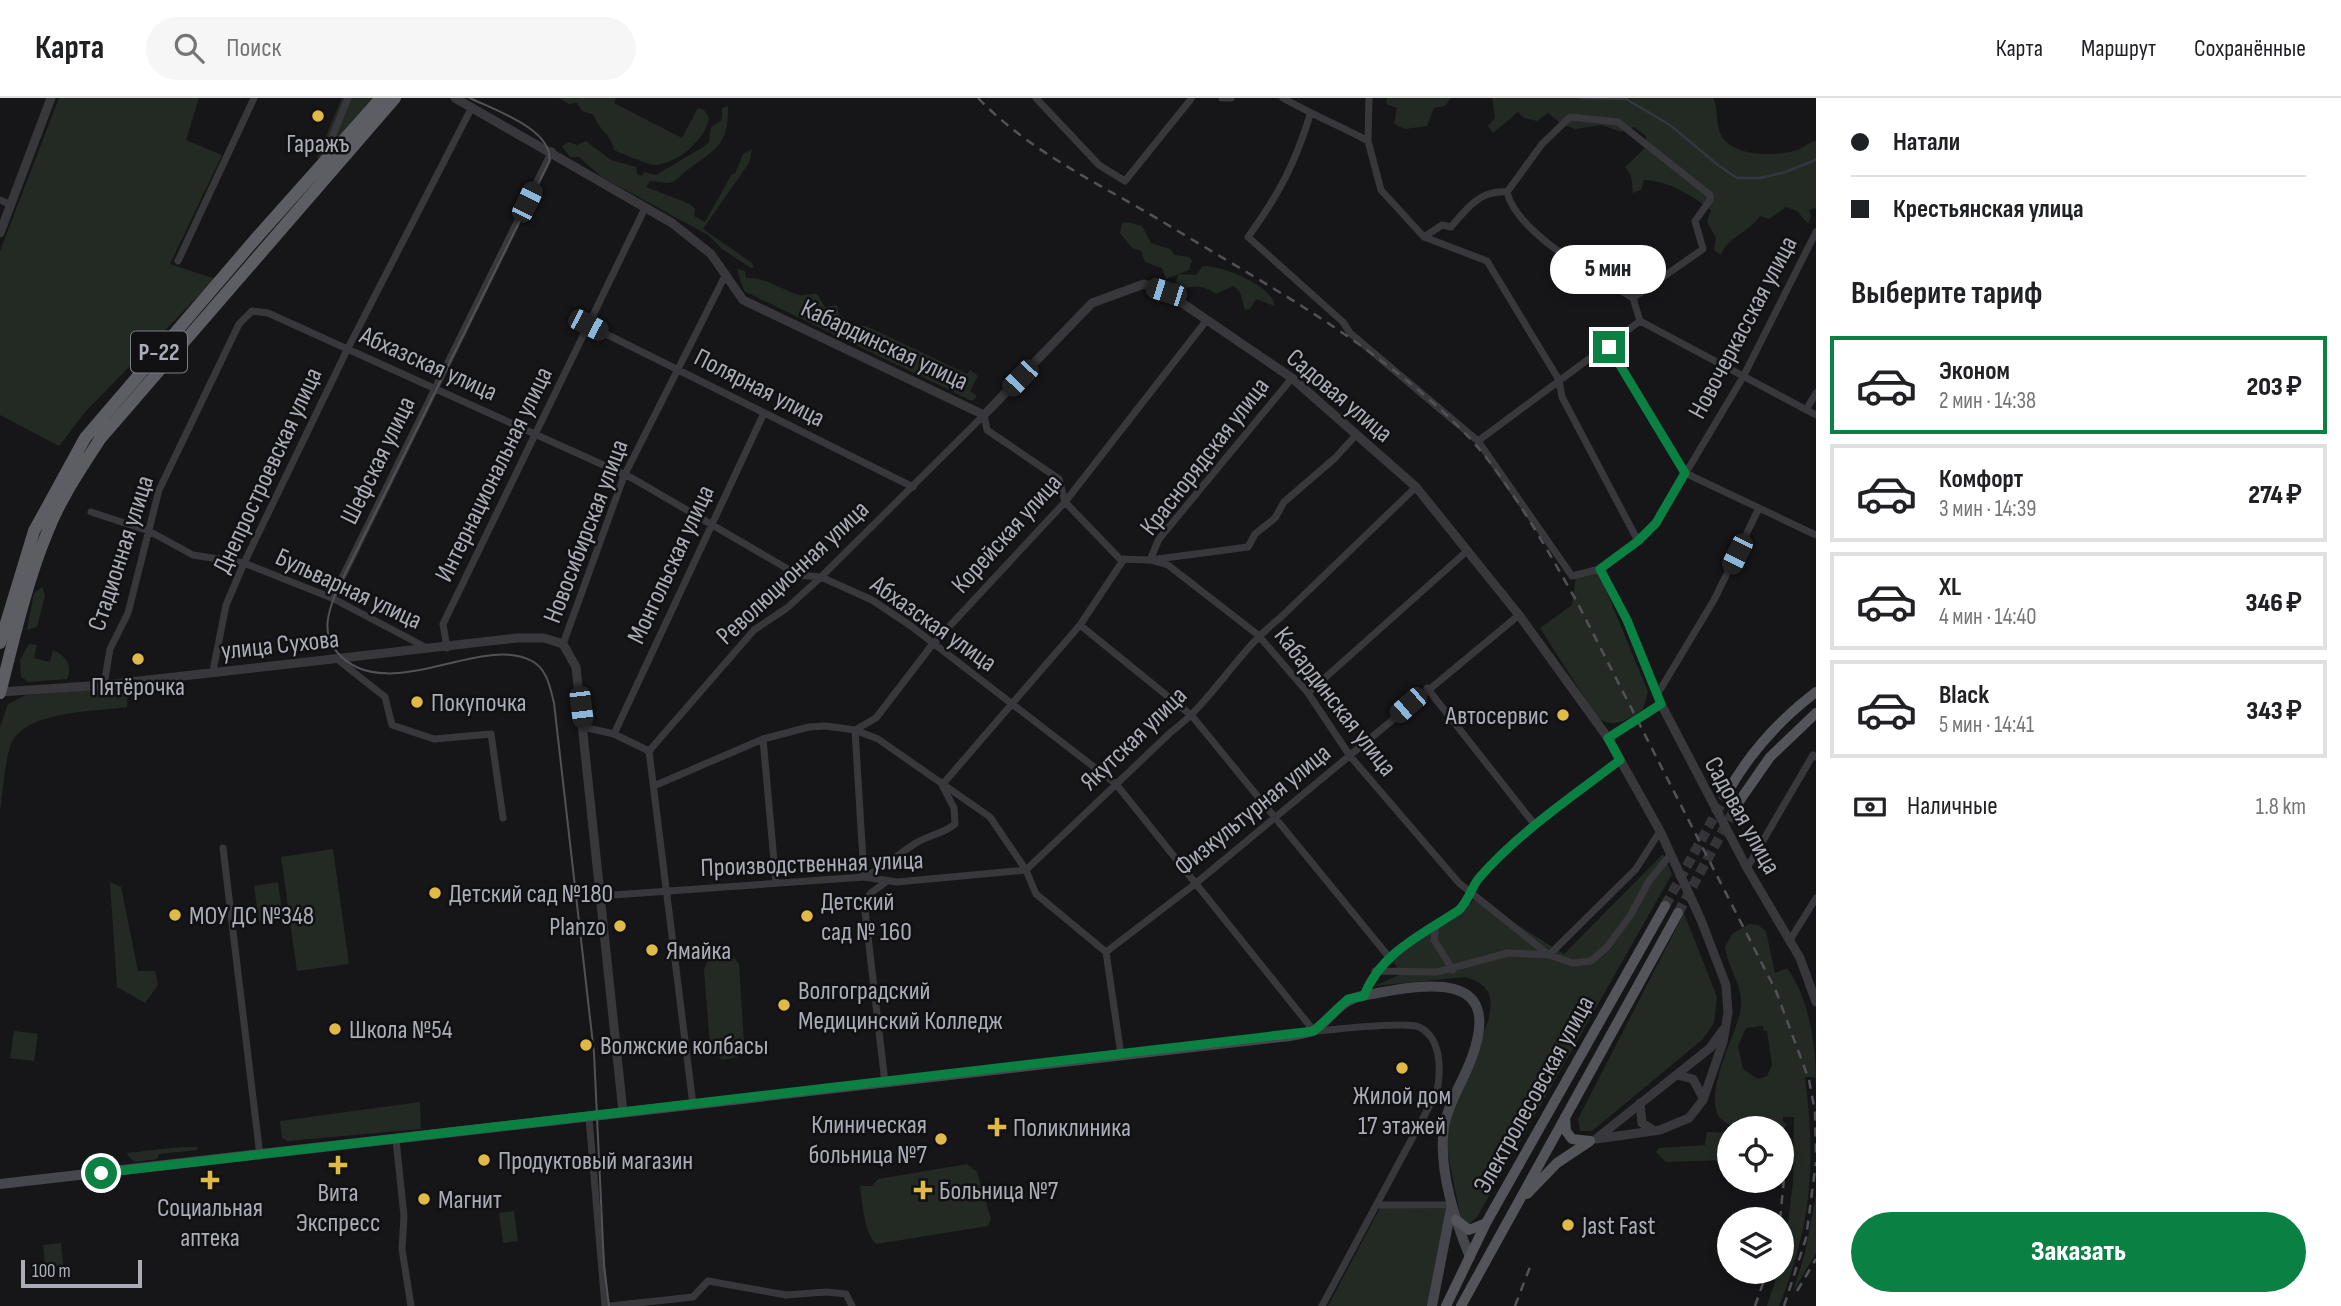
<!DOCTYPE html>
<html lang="ru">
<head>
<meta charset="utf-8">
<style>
	body { margin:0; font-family:"Sofia Sans Condensed",sans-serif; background:#f6f6f6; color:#202124; height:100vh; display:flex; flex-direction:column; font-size:26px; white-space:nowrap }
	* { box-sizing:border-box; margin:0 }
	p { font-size:23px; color:#757577 }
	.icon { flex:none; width:38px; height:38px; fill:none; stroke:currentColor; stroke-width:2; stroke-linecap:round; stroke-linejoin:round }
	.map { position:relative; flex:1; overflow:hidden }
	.panel { display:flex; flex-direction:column; background:#fff; width:525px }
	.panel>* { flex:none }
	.top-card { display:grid; align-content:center; height:154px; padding:0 35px; background:#fff }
	.controls { position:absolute; left:1717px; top:1018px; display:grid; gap:14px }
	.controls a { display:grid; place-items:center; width:77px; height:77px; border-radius:50%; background:#fff; box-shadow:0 4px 10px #0003; font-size:35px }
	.scale { position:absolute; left:21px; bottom:18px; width:121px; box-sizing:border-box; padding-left:7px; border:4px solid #aaacb6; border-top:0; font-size:19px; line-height:24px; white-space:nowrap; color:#aaacb6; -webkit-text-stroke:5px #111113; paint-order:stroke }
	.end { position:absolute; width:32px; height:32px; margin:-16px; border:9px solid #0b8043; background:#fff; box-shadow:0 0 0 4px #fff }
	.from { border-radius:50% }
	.bubble { position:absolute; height:49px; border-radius:24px; background:#fff; box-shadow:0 4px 10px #0003; font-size:23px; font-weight:800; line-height:49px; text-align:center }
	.car { position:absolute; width:21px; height:42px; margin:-21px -10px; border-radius:9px; box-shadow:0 0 5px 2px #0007; background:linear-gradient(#222 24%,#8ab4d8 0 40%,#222 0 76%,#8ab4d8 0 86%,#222 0) }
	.top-card b { display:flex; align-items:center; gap:24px; height:66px; font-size:26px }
	.top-card b+b { border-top:2px solid #e0e0e0 }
	.top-card i { width:18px; height:18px; background:#202124 }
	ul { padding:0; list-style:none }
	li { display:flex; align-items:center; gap:21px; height:98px; margin:0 14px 10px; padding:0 21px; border:4px solid #e0e0e0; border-radius:0px }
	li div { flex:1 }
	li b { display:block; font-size:26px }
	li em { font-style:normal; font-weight:800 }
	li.selected { border-color:#0b8043 }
	li>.icon { width:63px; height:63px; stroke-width:1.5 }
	h2 { padding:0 35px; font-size:32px; line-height:84px }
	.pay { display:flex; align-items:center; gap:18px; height:77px; padding:0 35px; font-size:26px }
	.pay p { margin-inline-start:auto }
	.primary-button { display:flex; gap:14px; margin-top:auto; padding:14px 35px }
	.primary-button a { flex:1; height:80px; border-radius:42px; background:#0b8043; color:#fff; font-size:28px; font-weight:800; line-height:80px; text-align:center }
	header { display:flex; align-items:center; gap:42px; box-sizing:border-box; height:98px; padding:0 35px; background:#fff; border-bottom:2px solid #e0e0e0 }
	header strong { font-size:33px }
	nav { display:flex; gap:38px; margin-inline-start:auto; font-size:24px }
	.search { width:490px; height:63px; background:#f6f6f6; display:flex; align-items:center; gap:18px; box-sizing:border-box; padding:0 24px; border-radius:38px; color:#757577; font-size:26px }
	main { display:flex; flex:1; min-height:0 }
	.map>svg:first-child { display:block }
	.green { fill:#232a24; fill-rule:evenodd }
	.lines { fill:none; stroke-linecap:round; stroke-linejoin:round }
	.stream { stroke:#31383f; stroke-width:2.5 }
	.primary-tunnel { stroke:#343438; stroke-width:10; stroke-dasharray:10 5; stroke-linecap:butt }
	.minor { stroke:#38383c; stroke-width:7 }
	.tertiary { stroke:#38383c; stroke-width:9 }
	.secondary { stroke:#46474c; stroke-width:10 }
	.primary { stroke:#54555b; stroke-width:10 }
	.trunk { stroke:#5c5e64; stroke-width:12 }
	.tram { stroke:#515257; stroke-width:2 }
	.rail { stroke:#515257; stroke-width:2.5; stroke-dasharray:9 7; stroke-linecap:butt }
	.route { stroke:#0b8043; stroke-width:9 }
	.poi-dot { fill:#e0b946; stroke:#111113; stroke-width:2.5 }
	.labels { text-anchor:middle; stroke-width:5; stroke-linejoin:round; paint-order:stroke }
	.shield { fill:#111113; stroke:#7c7e85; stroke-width:2 }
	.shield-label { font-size:24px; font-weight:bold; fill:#aaacb6 }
	.poi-label { font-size:26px; fill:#aaacb6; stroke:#111113; text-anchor:start }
	.street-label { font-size:26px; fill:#aaacb6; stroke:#111113 }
</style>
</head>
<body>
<header>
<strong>Карта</strong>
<div class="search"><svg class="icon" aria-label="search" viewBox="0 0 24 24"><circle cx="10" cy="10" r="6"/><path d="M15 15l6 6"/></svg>Поиск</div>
<nav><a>Карта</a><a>Маршрут</a><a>Сохранённые</a></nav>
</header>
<main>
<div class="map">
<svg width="1816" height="1208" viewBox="0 0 1816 1208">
	<rect width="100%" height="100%" fill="#161618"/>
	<path class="green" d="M59,0h140l-13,42 36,15 -52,109 45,15 -130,133 -26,34 -59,-31v-164z
		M342,0h34l-56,63 -3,-4z
		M559,0h57l-2,5 68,35 16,-30 6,2 5,8c-3,21 -33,47 -55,47 -4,0 -36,-13 -40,-15 -3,-16 -15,-19 -20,-35l-12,-4 -5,-8 -8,1z
		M1387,0h64l-6,8 -11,2 -7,18 -22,3 -11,-5 3,-16 -11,-4z
		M1492,0h221c6,11 2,26 8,37 11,22 55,22 76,15 7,-2 11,-8 19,-9v67l-7,2 2,6 -3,8 -11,-13 -11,-4 -17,12 -9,-3c-9,15 -33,21 -39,39l-7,-5 2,-12 -9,-16 4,-12c-20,-15 -42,-29 -67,-30l-3,10 -8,3 -2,-18 -6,-8 20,-19 1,-12 -12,-9 -13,5 -20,-7 -25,4 -13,-4 -15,-12 -11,8 -13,-3 -6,-6 -25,21 -5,-7 7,-8z
		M728,8c1,42 -15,44 -43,66 -5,4 -11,12 -19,11 -5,-1 -10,-1 -16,-2l-4,6 44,17 5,5 -1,7 11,6 27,-48h3l8,-20 9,-5 -3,14 -46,66 49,34 2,4 -3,1 -29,-19 -14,-14 -106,-58 -23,-20h-9l-8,-11 7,-4 8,3 9,-4 25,19 25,7 1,7 5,2 2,-4 12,3 49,-29 4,-4 2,-15 11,-7v-12z
		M1128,124l14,4 9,17 19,6 5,6 14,2 3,3 -3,10 -23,9 -4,-11 -17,-6 -4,-11 -9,-3 -12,-15 2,-10z
		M1203,168c19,-1 70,20 72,40l-19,-7 -6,10 -5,1 -5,-18 -6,-6 -19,8c-8,-9 -26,-9 -35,-3l-7,-3 6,-14 17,1z
		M737,171l8,2 1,7c19,-1 33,10 53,17 6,1 11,-2 18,-1l8,13 12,-2 2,10 18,11h9l101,48 3,-4 8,6 -8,15 7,5 -5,5 -228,-110z
		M1599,475l49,119 -5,17c-15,12 -34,22 -48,5l-55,-86 32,-23 4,-29z
		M42,489l3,8 -8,32 -10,3 7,-37z
		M29,546l8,1 -3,13 16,4 3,-12c13,6 20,15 14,29l-38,3 -8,-5 -1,-17z
		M128,589l-1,20c-33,5 -105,3 -117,40 -6,20 -7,44 -10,65v-85l8,-23 18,-9z
		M333,751l16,115 -52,7 -16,-114z
		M1663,756l9,20 -195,343 -8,7 -8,-5 -14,-70 1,-23 41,-108c5,-24 -1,-34 -24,-41l-91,9 27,-12 -9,-15 84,-60 88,55z
		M110,784l11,5 17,84h17l3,14 -13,18 -28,-16z
		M278,784l5,36 -24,3 -5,-35z
		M1684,815l33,84 -3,26 -12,17 -110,91h-12l-2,-12z
		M1749,826l9,1 8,6 9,42 12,-5c23,32 29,78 29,116l-1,-7h-10c11,88 7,147 -26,229h-12l11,-34h4l11,-90 1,-65h-11v5l4,2 -5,7c-13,-10 -41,5 -60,-11 -22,-20 13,-84 18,-107 6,-25 -12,-43 -15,-66l7,-13zM1763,928l1,5h3l5,34 -5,11 -9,3 -15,-10 -5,-23 8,-18z
		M721,857l14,4 4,5 5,80 -6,13 -16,3 -12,-13 -6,-78 4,-8z
		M14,933l24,3 -4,27 -24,-3z
		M420,1004l1,27 -133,12 -6,-3 -2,-17z
		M1707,1034l22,1v27l-63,2 -10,-10 3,-4 46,-3z
		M180,1049h17l1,3 -39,4 -2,5 -22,3 -7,-6 -1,-3z
		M967,1066l10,8 14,47 -3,7 -112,18c-13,-14 -13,-39 -16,-58h12l6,-7z
		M1816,1097v58l-23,39 12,-39z
		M1380,1110l68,1 -19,97h-101z
		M514,1113l4,30 -15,2 -4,-30z
		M61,1145l3,30 -18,2 -3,-30z"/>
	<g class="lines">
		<path class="stream" d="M1581,0l45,1 44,26 48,40 19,13h23l25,-6 31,-12"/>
		<path class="primary-tunnel" d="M1665,808l61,-111
			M1678,815l60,-110"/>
		<path class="minor" d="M1036,0l63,67 26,16 66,-82
			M1222,0h9
			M1283,0c28,16 57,28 85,43
			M1369,0l-1,43 13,49 43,47 63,24 72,119 3,17 76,144
			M1310,17c-15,49 -32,81 -62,122l95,85 7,11 128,108 94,135 28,-7 27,51 34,84
			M324,59l24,-59
			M1507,94c10,42 91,85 126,106
			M0,102l11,5
			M1424,139l18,-12 9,2c16,-19 29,-37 56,-35l35,-48 28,-27 48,5 92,73v5l-15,21 8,28 -70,49 7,23 -162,120
			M178,163l76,-163
			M1640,223l176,94
			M588,227l325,162
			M1609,249l76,126 131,62
			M1292,280l-133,161 -9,21 98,-13 7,-13 20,-16 9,-16 51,-44 21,-23
			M1806,312l10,-17
			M984,317l3,15 72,49 6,23 55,57 30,1 18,5 90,70 50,58 42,63 109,127 90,72 87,-86 24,-38
			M91,414l58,19 44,24 51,8 88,35 95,50
			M1600,471l38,-28 18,-18 87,-146 73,-145
			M332,500l220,-447
			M1080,527l112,91 197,241
			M563,546l61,-168 102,-202
			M447,550l-4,-24 202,-416
			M337,561l48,38 7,28 42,14 57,-5 12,84
			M213,573l13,-66 18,-42 103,-213 125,-243
			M104,587l6,-36 18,-36 31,-123 80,-166 13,-13 16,2 364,165 166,97 23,2 51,23 39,26 205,158 198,247c19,-1 91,-10 105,-4 23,11 22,44 18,65l-115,214
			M1427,590l108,137
			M1308,595l159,-142
			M1657,597l57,-95 45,-92
			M583,629l31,7 35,17
			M855,632l9,147c20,-9 34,-23 52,-34 13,-8 27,-9 39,-19l-1,-16 -12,-23 138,-160 44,-66
			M855,632l21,-12 56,-73 133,-143 141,-181
			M614,636l150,-321
			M763,641l13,144
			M649,653l105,-121 33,-22 34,-31 163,-162
			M649,653l44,354
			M656,687l107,-46 46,-12 17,-1 29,4 23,9 112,78 36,53 10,24 70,58 15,103
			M223,750l37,308
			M1747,770l66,-113 3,2
			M1026,772l145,-138c43,-32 67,-82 109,-114l136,-131
			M599,798l265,-19 33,5 129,-12
			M1436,828l-2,14 19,30
			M1790,842l26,-42
			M1106,854l89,-68 324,-269
			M1375,873l62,1 71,-19 41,2 24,8 18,-2 16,-14 23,-31 19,-35 22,-27
			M1364,898c16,-43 59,-62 95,-86 10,-9 12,-22 20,-32 39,-46 93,-81 141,-118
			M885,985l-21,-181 8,-10 14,-10
			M589,1020l16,188
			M396,1042l8,76 -2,33 9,57
			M1377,1107h75
			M610,1208l83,-9 15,-16 78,14 40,-3 20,2 6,12"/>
		<path class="tertiary" d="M455,0l217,125 39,31 32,46 241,115 108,-112 52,-19 22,8 126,86 124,109 103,128 89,123 52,93 41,89 25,65 2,28 -5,29 -20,58 -14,18 -29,12 -64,9
			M0,135l51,-135
			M0,594l104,-7 413,-47h27l19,6 13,23 47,445
			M1608,640l53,-34 86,164 53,90 16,44
			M1677,977l16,4 10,19
			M1640,1005l2,20 13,8
			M1596,1041l114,-91 13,-18"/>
		<path class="secondary" d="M0,1086l1290,-148c8,-2 20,-2 26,-7 17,-12 24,-29 46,-33 58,-11 143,-30 110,61 -8,23 -24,46 -28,70 -6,41 10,91 26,130
			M1432,1208l19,-97"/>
		<path class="primary" d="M1726,697c23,-42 52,-74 90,-103
			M1738,705l32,-46 46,-44
			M1565,1019l1,14 6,8 18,2
			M1527,1096l30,-31 33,-22
			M1456,1122l13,10 17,-7
			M1446,1208l40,-83 179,-317
			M1461,1208l217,-393"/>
		<path class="trunk" d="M0,545l34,-112 51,-93 173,-202 123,-138
			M0,595c14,-54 26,-109 47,-160 13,-34 34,-64 53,-94l295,-341"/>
		<path class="tram" d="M470,0c24,12 85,32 79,64l-213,430c-8,21 -15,41 1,60 47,56 145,-19 195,9 15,8 18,26 22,42l40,350 10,212 5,41"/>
		<path class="rail" d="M978,0c51,53 118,84 180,121 105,64 216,123 304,211 42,42 85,119 115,172l199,389 33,89 6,32 1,45
			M1780,1122l6,-63
			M1797,1193l19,-32
			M1515,1208l15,-39
			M1755,1208l12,-34
			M1784,1208l22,-68 10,-76"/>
	</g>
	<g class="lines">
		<path class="route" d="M101,1075l1213,-142 34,-32 16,-3c16,-43 59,-62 95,-86 10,-10 12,-22 20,-32 40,-46 93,-81 141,-118l-12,-22 53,-34 -34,-84 -27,-51 38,-28 18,-18 29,-50 -76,-126"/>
	</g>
	<g class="poi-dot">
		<circle cx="318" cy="18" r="7"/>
		<circle cx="138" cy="561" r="7"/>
		<circle cx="417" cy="604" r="7"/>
		<circle cx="1563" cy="617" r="7"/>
		<circle cx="435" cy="795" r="7"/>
		<circle cx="175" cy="817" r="7"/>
		<circle cx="807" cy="818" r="7"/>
		<circle cx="620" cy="828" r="7"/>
		<circle cx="652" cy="852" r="7"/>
		<circle cx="784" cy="907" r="7"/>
		<circle cx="335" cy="931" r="7"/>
		<circle cx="586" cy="947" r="7"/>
		<circle cx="1402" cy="970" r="7"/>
		<path d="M993.5 1018.5h7v7h7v7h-7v7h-7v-7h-7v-7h7z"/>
		<circle cx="941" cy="1041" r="7"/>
		<circle cx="484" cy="1062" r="7"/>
		<path d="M334.5 1056.5h7v7h7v7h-7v7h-7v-7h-7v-7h7z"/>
		<path d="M206.5 1071.5h7v7h7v7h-7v7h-7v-7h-7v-7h7z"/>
		<path d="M919.5 1081.5h7v7h7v7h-7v7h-7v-7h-7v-7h7z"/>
		<circle cx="424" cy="1101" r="7"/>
		<circle cx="1568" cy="1127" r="7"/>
	</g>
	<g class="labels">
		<rect class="shield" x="131" y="233.5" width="56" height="41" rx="5"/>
		<g class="shield-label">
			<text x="159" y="262">Р-22</text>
		</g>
		<g class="poi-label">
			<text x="318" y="54" text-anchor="middle">Гаражъ</text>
			<text x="138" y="597" text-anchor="middle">Пятёрочка</text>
			<text x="431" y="613">Покупочка</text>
			<text x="1549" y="626" text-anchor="end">Автосервис</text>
			<text x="449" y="804">Детский сад №180</text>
			<text x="821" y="812">Детский<tspan x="821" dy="30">сад № 160</tspan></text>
			<text x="189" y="826">МОУ ДС №348</text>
			<text x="606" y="837" text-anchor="end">Planzo</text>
			<text x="666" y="861">Ямайка</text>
			<text x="798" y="901">Волгоградский<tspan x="798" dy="30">Медицинский Колледж</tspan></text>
			<text x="349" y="940">Школа №54</text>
			<text x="600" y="956">Волжские колбасы</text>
			<text x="1402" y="1006" text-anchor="middle">Жилой дом<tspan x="1402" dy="30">17 этажей</tspan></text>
			<text x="927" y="1035" text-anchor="end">Клиническая<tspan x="927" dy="30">больница №7</tspan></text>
			<text x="1013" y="1038">Поликлиника</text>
			<text x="498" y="1071">Продуктовый магазин</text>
			<text x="939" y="1101">Больница №7</text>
			<text x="338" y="1103" text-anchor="middle">Вита<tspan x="338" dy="30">Экспресс</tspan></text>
			<text x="438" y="1110">Магнит</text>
			<text x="210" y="1118" text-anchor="middle">Социальная<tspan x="210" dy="30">аптека</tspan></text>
			<text x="1582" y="1136">Jast Fast</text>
		</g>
		<g class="street-label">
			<text transform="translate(1742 229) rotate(-62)" y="9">Новочеркасская улица</text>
			<text transform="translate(885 246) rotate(25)" y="9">Кабардинская улица</text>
			<text transform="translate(429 265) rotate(24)" y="9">Абхазская улица</text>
			<text transform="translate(760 289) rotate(27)" y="9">Полярная улица</text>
			<text transform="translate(1340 297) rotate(40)" y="9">Садовая улица</text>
			<text transform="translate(1204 358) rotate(-52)" y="9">Краснорядская улица</text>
			<text transform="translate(377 362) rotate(-64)" y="9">Шефская улица</text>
			<text transform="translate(267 372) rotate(-65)" y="9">Днепростроевская улица</text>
			<text transform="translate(493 376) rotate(-64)" y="9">Интернациональная улица</text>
			<text transform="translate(585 433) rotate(-69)" y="9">Новосибирская улица</text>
			<text transform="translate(1006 435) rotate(-48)" y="9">Корейская улица</text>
			<text transform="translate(120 455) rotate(-72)" y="9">Стадионная улица</text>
			<text transform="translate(670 466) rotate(-65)" y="9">Монгольская улица</text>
			<text transform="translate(792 474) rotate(-43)" y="9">Революционная улица</text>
			<text transform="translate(349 490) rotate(25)" y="9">Бульварная улица</text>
			<text transform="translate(934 525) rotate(35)" y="9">Абхазская улица</text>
			<text transform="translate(280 546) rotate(-6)" y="9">улица Сухова</text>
			<text transform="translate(1336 603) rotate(52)" y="9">Кабардинская улица</text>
			<text transform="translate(1133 640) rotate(-44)" y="9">Якутская улица</text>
			<text transform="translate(1252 711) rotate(-39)" y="9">Физкультурная улица</text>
			<text transform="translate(1743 717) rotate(61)" y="9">Садовая улица</text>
			<text transform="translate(812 765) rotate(-2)" y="9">Производственная улица</text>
			<text transform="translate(1533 996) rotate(-61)" y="9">Электролесовская улица</text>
		</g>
	</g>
</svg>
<div class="controls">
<a><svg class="icon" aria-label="locate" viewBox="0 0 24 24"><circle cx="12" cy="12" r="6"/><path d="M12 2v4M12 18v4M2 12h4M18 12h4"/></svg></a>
<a><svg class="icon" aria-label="layers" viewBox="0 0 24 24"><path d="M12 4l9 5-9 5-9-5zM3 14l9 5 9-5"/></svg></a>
</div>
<div class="scale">100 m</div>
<i class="end from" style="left:101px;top:1075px"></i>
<i class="end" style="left:1609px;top:249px"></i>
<div class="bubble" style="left:1550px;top:147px;width:116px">5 мин</div>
<i class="car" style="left:527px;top:104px;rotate:26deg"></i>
<i class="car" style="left:1166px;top:194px;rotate:288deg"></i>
<i class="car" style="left:588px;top:227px;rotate:117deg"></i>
<i class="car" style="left:1020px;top:280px;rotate:224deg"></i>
<i class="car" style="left:1737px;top:456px;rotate:206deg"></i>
<i class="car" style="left:1408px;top:607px;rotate:229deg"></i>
<i class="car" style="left:581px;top:609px;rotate:173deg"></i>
</div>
<section class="panel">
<div class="top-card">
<b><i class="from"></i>Натали</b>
<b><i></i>Крестьянская улица</b>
</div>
<h2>Выберите тариф</h2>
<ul>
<li class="selected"><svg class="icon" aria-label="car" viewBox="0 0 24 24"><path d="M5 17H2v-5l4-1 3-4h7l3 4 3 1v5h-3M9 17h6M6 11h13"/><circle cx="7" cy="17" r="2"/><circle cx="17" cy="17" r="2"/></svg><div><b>Эконом</b><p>2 мин · 14:38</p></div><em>203 ₽</em></li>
<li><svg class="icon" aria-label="car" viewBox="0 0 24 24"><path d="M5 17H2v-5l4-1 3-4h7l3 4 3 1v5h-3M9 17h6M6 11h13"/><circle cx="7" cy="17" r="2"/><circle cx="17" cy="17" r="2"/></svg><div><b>Комфорт</b><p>3 мин · 14:39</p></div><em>274 ₽</em></li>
<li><svg class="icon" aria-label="car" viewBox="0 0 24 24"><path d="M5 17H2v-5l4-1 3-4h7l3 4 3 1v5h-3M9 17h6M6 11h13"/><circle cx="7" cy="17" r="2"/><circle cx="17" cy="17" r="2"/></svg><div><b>XL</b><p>4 мин · 14:40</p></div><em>346 ₽</em></li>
<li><svg class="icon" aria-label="car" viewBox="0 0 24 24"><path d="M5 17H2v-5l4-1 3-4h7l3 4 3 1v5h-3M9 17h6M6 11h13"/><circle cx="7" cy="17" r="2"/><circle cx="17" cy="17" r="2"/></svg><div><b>Black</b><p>5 мин · 14:41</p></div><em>343 ₽</em></li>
</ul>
<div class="pay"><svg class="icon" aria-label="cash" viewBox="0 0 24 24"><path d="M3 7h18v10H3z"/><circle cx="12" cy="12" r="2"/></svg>Наличные<p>1.8 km</p></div>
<div class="primary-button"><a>Заказать</a></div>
</section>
</main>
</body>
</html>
